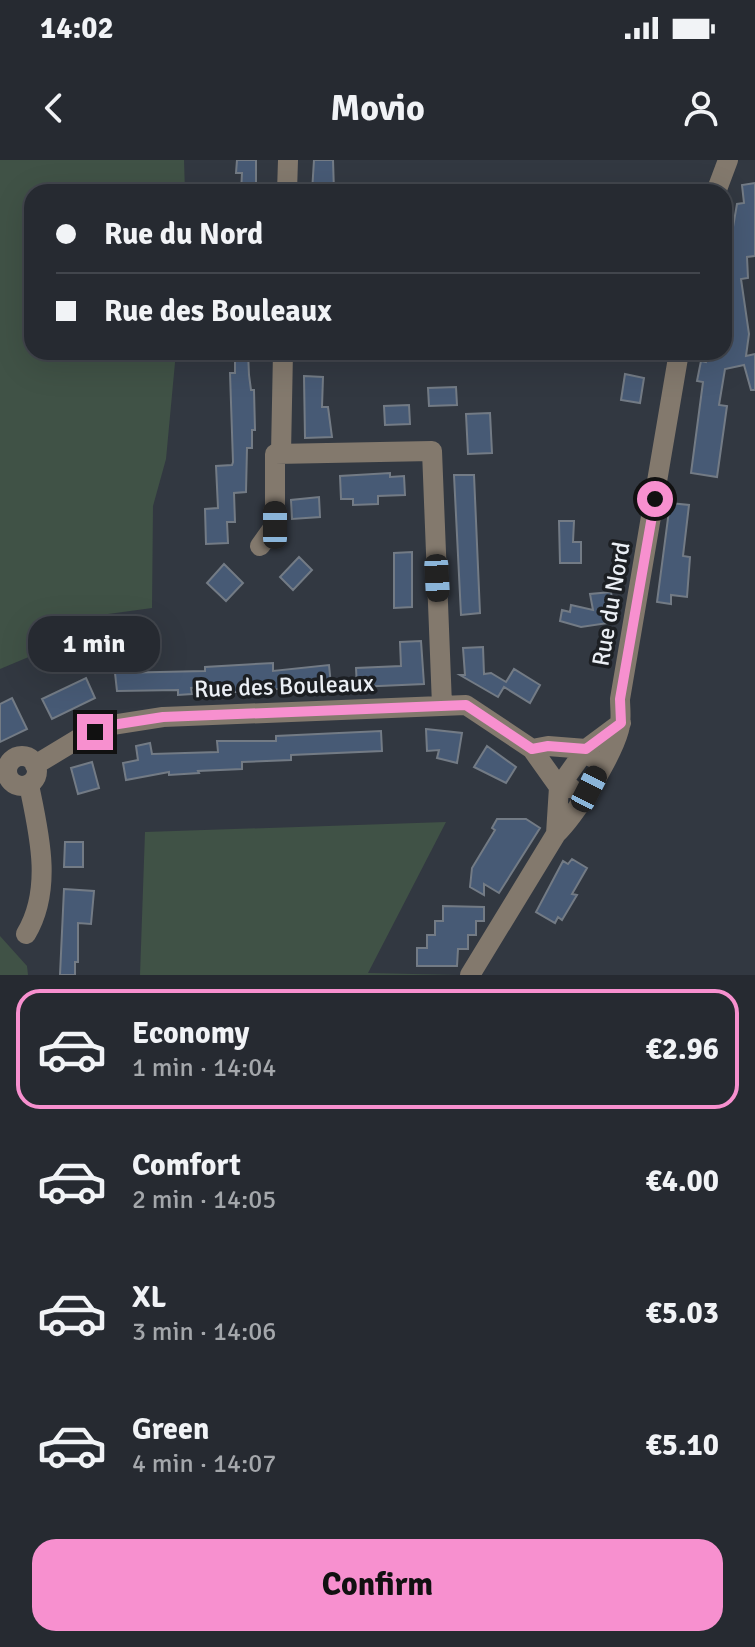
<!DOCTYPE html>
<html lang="en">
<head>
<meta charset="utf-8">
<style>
	body { margin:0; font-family:Signika,sans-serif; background:#32363d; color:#f1f3f6; height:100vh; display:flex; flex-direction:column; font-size:30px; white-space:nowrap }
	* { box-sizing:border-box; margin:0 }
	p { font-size:26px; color:#a4a7ab }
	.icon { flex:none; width:44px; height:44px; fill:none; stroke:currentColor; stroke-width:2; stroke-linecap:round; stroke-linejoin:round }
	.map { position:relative; height:815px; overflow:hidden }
	.side { display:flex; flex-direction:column; background:#262a31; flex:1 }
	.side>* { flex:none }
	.guide { position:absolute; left:24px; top:24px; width:708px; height:176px; border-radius:24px; box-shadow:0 8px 32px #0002,0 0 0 2px #42464d; display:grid; align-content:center; height:176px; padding:0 32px; background:#262a31 }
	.end { position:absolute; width:36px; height:36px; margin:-18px; border:10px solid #f790cf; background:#111; box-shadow:0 0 0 4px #111 }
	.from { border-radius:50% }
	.bubble { position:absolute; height:56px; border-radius:24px; background:#262a31; box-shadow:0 8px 32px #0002,0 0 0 2px #42464d; font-size:26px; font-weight:700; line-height:56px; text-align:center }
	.car { position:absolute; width:24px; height:48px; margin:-24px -12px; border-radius:10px; box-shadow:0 0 6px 2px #0007; background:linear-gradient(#222 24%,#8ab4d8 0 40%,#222 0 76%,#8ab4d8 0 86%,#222 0) }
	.guide b { display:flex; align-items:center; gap:28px; height:76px; font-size:30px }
	.guide b+b { border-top:2px solid #42464d }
	.guide i { width:20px; height:20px; background:#f1f3f6 }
	ul { padding:14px 0 0; list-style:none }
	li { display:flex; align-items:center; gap:24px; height:120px; margin:0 16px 12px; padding:0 16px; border:4px solid transparent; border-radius:24px }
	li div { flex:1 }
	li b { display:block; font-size:30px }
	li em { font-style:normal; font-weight:700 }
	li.current { border-color:#f790cf }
	li>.icon { width:72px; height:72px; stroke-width:1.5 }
	.primary-button { display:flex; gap:16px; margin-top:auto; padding:16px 32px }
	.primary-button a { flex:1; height:92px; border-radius:24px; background:#f790cf; color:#111; font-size:32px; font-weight:700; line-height:92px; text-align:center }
	.status { display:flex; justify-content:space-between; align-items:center; height:56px; padding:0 40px; background:#262a31; direction:ltr }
	.status svg { height:22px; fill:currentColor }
	header { display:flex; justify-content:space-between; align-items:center; height:104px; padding:0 32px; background:#262a31; font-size:36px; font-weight:700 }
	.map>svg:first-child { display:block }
	.green { fill:#405246 }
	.building { fill:#475a75; stroke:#737b85; stroke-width:2 }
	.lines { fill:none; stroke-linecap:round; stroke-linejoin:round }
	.minor { stroke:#83796d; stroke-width:20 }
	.route { stroke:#f790cf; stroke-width:10 }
	.labels { text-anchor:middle; stroke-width:7; stroke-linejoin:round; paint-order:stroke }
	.street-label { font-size:24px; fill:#ebeff5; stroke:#1c1f23 }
</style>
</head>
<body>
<div class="status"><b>14:02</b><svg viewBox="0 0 49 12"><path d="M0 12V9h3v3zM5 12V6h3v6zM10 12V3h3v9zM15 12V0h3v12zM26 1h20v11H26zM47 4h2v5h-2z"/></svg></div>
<header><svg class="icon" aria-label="back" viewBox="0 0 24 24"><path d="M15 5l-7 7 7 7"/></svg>Movio<svg class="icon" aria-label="person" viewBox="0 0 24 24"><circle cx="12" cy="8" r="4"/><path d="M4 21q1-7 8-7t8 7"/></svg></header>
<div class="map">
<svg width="755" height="815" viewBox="0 0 755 815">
	<rect width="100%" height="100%" fill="#323841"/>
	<path class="green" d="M0,0h184l1,32h-153v160h144l-10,107 -13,47 -1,102 -117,16 8,27 -43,18z
		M446,662l-78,151 91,2h-319l5,-143z
		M0,776l27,30 1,9h-28z"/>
	<path class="building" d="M237,0h19v32h-15l1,-19h-6z
		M314,0h19l1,32h-22z
		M755,23v73l-8,1 1,21 -7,1 8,55 -3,22 9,-2v36h-4l-7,-25 -19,4 -6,36 8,1 -10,71 -26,-4 12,-91 -6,-1 4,-20 5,1 2,-10h16v-91l5,-1 -1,-26 4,-1 5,-29 7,-1 -2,-18z
		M235,192h13l1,23 2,15h3l1,40h-3v18h-5l-1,44 -12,1 1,29h-8l1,21 -22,1 -1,-35 13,-1 -2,-42 16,-1 1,-3 -3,-89h5z
		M625,214l19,4 -4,25 -19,-3z
		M304,216l19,1 -1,30h6l4,30 -27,1z
		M456,227l1,18 -28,1 -1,-18z
		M409,245l1,19 -25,1 -1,-19z
		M490,253l2,40 -24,1 -2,-40z
		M390,313v4l14,-1 1,19 -27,1v8l-25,1v-6h-12l-1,-23z
		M454,315h20l6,138 -19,2z
		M319,337l1,20 -28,2 -1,-19z
		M670,343l19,2 -6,51 7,1 -3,40 -16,-2v9l-14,-2z
		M559,361h15l-1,21h8v21h-21z
		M412,392v55l-18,1v-55z
		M299,397l13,13 -19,20 -13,-13z
		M224,404l19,19 -17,18 -19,-18z
		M611,432l4,30 -34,5 -21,-6 2,-11 8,2 1,-7 22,5 -3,-16z
		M421,481l3,43 -67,3 -1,-19 45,-2 -1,-24z
		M483,487l1,27 7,-1 15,9 8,-13 26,16 -10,18 -26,-16 -6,10 -38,-22h5l-2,-27z
		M273,503v8l56,-6 2,20 -108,8 -6,-3 -1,-4 -25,2 1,6 -14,1v-5l-61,1 -2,-18 90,-2v-4z
		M86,518l9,20 -43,21 -10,-20z
		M12,538l15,31 -27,13v-38z
		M426,569l36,4 -5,30 -20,-5 2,-8 -12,1z
		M381,571l1,20 -91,4v5l-49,2v7l-44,2 1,2 -30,2v-3l-43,8 -3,-17 15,-3 -2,-14 14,-3 2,11 66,-2 -1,-11h59v-5z
		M487,586l29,21 -10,16 -32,-16z
		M92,602l7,26 -21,6 -7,-26z
		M497,659h29l14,9 -41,65 -15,-9v11l-14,-8 2,-19 23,-38 -3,-2z
		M65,682h18v25h-19z
		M572,699l15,9 -15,26 5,1 -15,25 -4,-3 -3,6 -19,-11 27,-51 5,3z
		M64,729l30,2 -3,33 -13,-1v39h-3v13h-15z
		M443,746l41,1v14h-8v14h-8v14h-10l-1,17h-40v-18h10v-13h8v-14h8z"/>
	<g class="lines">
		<path class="minor" d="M287,32l1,-32
			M716,32l12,-32
			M281,293l2,-101
			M260,386l15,-21v-71l157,-3 10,254
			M621,563l-35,26 -27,38 -3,47c20,-19 56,-78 63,-104 3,-10 1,-21 1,-31l59,-347
			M532,589l16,-3 38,3 5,8
			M7 611a15 15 0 1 1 30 0a15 15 0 1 1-30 0Z
			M35,605l43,-26 34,-14 51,-8 303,-12 66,44 27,38 12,1
			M26,774c27,-45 13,-101 3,-149
			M470,815l86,-141"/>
	</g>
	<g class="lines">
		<path class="route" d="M95,572l17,-7 51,-8 303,-12 66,44 16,-3 38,3 35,-26 -1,-24 35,-200"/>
	</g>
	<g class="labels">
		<g class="street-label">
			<text transform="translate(611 444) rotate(-80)" y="8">Rue du Nord</text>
			<text transform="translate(284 526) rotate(-2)" y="8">Rue des Bouleaux</text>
		</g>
	</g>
</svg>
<i class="end from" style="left:655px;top:339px"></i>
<i class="end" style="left:95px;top:572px"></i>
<div class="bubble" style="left:28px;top:456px;width:132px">1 min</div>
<i class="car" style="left:275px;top:365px;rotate:0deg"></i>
<i class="car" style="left:437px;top:418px;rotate:177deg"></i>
<i class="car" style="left:589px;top:629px;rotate:27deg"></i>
<div class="guide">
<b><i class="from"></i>Rue du Nord</b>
<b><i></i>Rue des Bouleaux</b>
</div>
</div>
<section class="side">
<ul>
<li class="current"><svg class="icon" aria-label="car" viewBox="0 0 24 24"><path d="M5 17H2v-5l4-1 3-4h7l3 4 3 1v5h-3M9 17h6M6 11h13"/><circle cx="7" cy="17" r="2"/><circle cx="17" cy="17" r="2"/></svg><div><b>Economy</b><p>1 min · 14:04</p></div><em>€2.96</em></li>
<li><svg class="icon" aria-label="car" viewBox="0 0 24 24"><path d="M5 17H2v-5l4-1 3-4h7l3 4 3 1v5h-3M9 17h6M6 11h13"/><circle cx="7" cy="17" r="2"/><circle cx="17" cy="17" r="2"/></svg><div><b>Comfort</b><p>2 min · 14:05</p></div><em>€4.00</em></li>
<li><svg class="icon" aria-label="car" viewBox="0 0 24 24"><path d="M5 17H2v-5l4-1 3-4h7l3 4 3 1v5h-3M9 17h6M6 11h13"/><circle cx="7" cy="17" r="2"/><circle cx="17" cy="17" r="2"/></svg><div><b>XL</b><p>3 min · 14:06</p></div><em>€5.03</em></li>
<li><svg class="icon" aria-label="car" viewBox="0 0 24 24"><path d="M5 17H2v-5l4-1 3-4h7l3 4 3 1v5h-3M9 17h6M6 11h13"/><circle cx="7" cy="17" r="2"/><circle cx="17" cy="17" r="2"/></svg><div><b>Green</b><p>4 min · 14:07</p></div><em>€5.10</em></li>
</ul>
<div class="primary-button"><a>Confirm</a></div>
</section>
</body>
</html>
